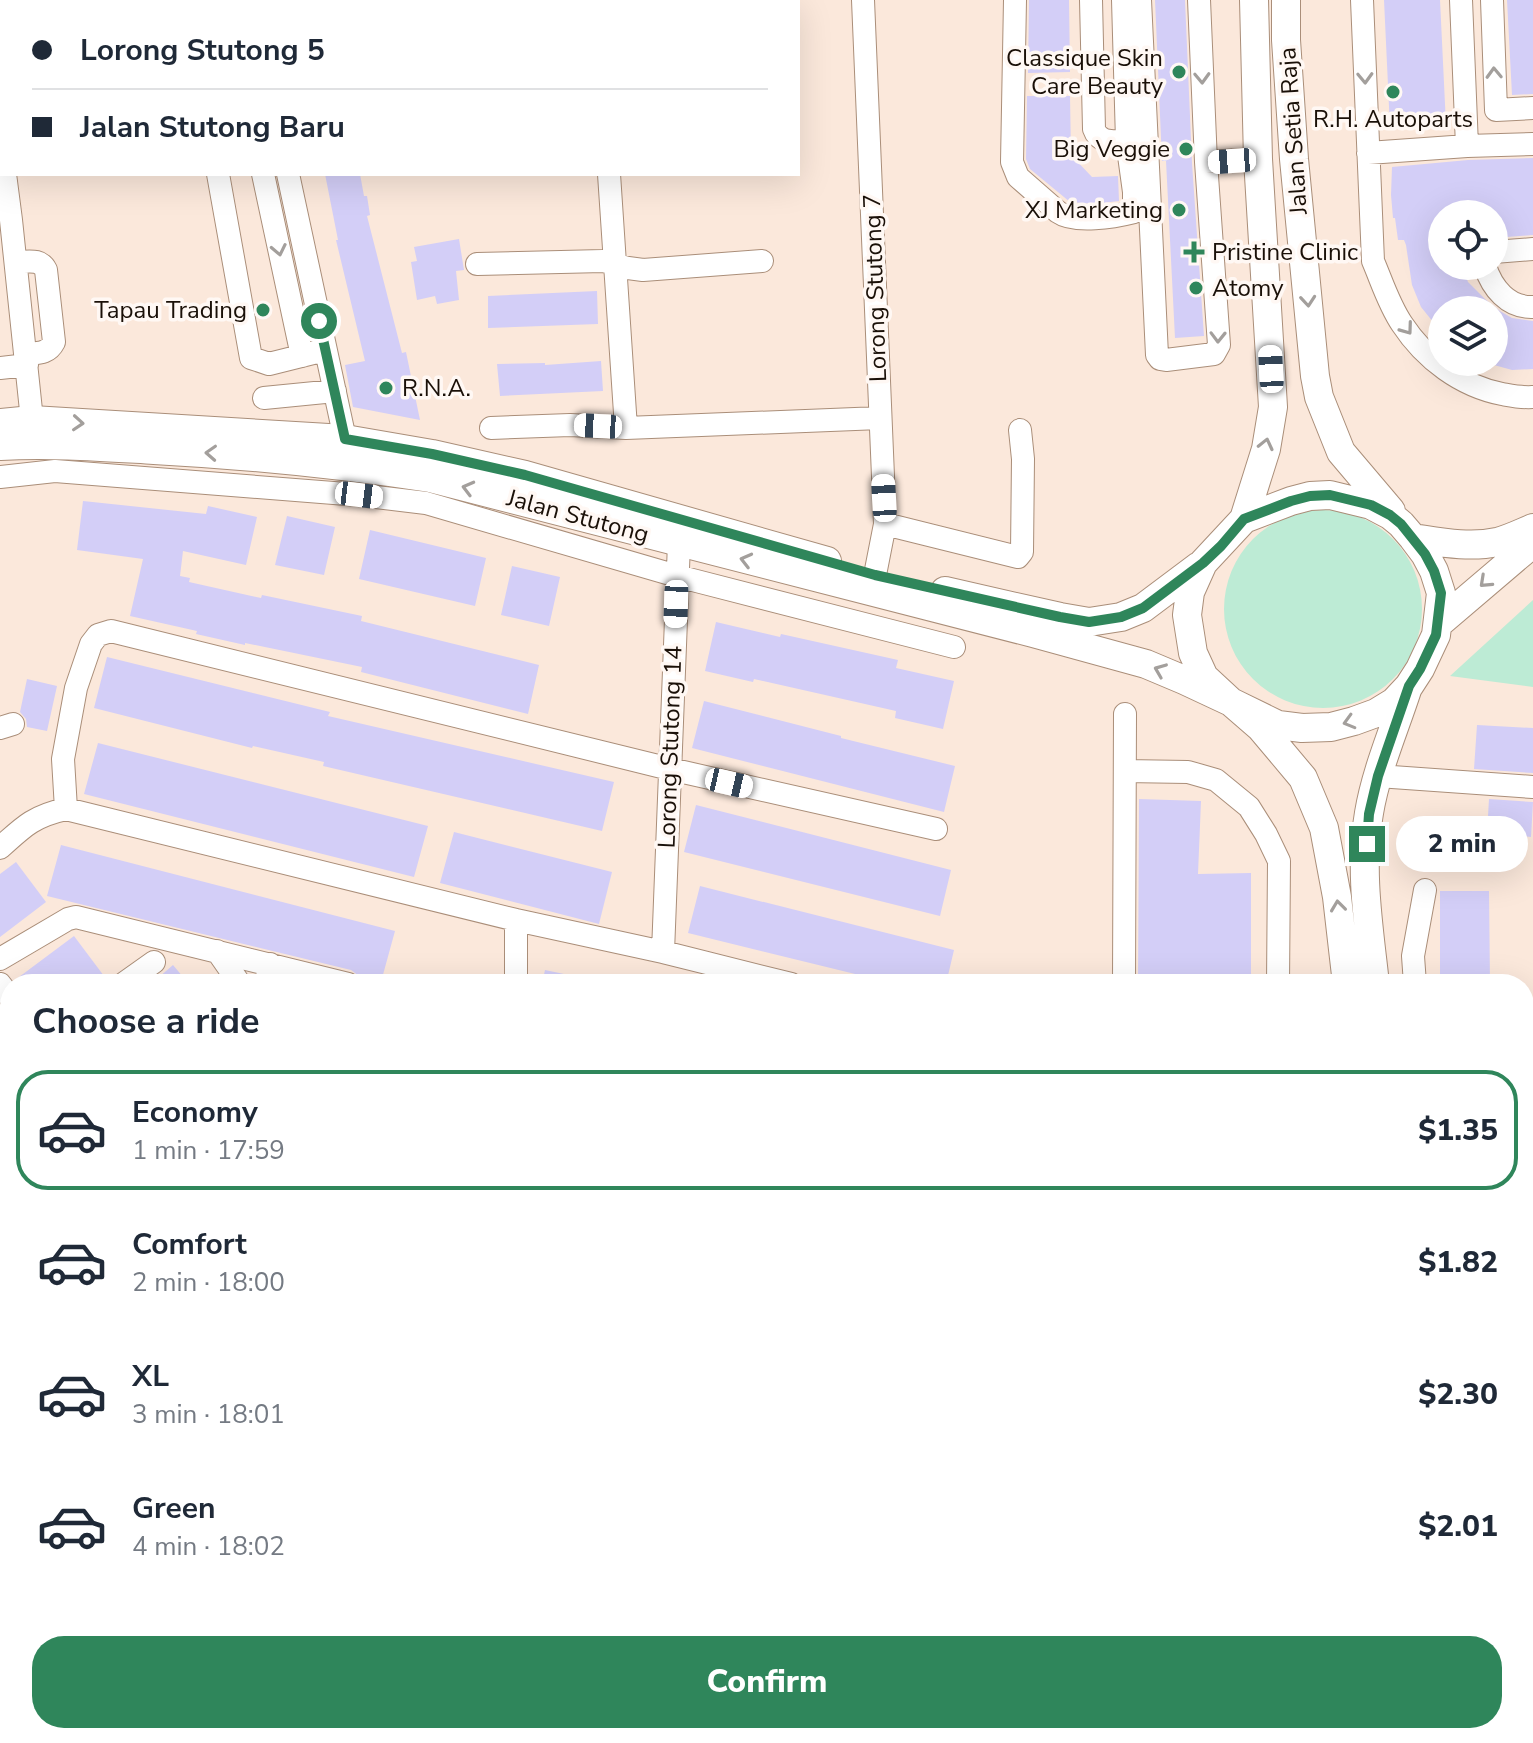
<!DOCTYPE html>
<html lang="en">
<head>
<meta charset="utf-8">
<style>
	body { margin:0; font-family:"Nunito Sans",sans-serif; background:#f6f6f7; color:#1f2937; height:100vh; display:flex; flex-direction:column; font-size:30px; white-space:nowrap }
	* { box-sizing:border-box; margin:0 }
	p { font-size:26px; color:#747a83 }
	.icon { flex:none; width:44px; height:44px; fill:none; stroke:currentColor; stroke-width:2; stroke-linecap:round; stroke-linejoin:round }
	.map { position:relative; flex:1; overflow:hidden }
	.drawer { position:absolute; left:0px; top:974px; width:1534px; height:770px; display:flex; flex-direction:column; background:#fff; border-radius:32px 32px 0 0; box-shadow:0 8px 32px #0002 }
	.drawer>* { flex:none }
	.top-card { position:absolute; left:0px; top:0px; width:800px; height:176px; box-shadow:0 8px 32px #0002; display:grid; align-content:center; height:176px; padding:0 32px; background:#fff }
	.tools { position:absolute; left:1428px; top:200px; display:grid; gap:16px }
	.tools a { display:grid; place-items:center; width:80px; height:80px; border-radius:50%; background:#fff; box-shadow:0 8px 32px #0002; font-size:40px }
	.end { position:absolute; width:36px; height:36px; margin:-18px; border:10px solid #2f865b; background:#fff; box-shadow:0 0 0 4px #fff }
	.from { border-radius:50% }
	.bubble { position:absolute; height:56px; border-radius:28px; background:#fff; box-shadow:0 8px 32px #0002; font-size:26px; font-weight:800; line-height:56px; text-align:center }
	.car { position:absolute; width:24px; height:48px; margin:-24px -12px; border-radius:10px; box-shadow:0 0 6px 2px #0007; background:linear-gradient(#fff 24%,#345 0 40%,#fff 0 76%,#345 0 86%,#fff 0) }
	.top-card b { display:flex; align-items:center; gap:28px; height:76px; font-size:30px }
	.top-card b+b { border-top:2px solid #e0e1e3 }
	.top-card i { width:20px; height:20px; background:#1f2937 }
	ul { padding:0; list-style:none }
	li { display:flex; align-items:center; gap:24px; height:120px; margin:0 16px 12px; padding:0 16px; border:4px solid transparent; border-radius:32px }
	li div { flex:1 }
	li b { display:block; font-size:30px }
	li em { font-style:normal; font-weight:800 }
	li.active { border-color:#2f865b }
	li>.icon { width:72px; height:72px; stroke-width:1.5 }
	h2 { padding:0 32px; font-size:36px; line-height:96px }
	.action { display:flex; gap:16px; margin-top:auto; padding:16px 32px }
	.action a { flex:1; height:92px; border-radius:32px; background:#2f865b; color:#fff; font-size:32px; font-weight:800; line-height:92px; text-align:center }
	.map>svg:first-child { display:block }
	.green { fill:#bdebd5 }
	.building { fill:#d3cef7 }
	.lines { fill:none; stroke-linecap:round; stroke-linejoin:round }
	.minor-casing { stroke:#aa8e79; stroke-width:24 }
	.major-casing { stroke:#aa8e79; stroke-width:30 }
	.minor { stroke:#fff; stroke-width:22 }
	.major { stroke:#fff; stroke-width:28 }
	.oneway { stroke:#a39f9c }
	.route { stroke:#2f865b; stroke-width:10 }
	.poi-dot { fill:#2f865b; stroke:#fff8f4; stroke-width:3 }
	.labels { text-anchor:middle; stroke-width:7; stroke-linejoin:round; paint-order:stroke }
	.poi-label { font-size:24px; fill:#1a1008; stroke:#fff8f4; text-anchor:end }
	.street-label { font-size:24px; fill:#1a1008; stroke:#fff8f4 }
</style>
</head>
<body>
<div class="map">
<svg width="1533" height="1743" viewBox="0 0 1533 1743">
	<rect width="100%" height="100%" fill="#fbe8db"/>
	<path class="green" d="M1224 609a99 99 0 1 1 198 0a99 99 0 1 1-198 0Z
		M1533,600v87l-83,-11z
		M1416,1734h77l3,9h-80z"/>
	<path class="building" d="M1029,0h40l1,72 -42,1z
		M1155,0h30l7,163 12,173 -29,2 -9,-177h-4z
		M1384,0h56l6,125 -56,3z
		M1507,0h26v94l-21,1z
		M1027,96h43l1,59 21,22 26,-1 1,25 -25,3 -24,-2 -40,-33 -4,-10z
		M1533,158v77l-39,3v-24h-52v52h20l6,16 17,17 15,12 12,7 21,3v48l-21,1 -18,-5v-55h-52v23l-21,-26 -9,-22 -6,-40 -2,-5h-6l-3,-22h-2l-2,-23 1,-28 76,-7z
		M325,174h35l4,22h3l3,19 -3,1 35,137 4,-1 14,68 -67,-13 -8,-42 20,-4 -29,-121h2z
		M459,239l5,31 -8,1 3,29 -22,4 -2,-8 -18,4 -6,-38 6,-1 -3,-14z
		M597,291l1,33 -110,4v-32z
		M601,361l2,30 -103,5 -3,-32 48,-1v2z
		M83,501l123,13 2,-8 49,11 -11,48 -63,-14 -3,25 10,2 -1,4 72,16 1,-3 100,21 -1,5 178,44 -11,49 -167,-42 1,-5 -117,-24v2l-49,-11 1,-3 -67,-15 13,-57 -66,-9z
		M287,516l48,11 -11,48 -49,-10z
		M370,530l116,28 -11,48 -116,-27z
		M512,566l48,11 -11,49 -48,-11z
		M716,622l64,15 1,-3 117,26 -2,8 58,13 -11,48 -48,-11 1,-7 -142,-32 -1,3 -48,-11z
		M107,657l223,55 -2,4 286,66 -12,49 -279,-65 1,-4 -71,-16 -1,2 -158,-40z
		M27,679l30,7 -10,45 -20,-4 -1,-8 -6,-7z
		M704,701l137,35v2l114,28 -11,46 -252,-64z
		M1477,725l56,3v45l-59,-4z
		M98,743l330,83 -14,51 -330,-83z
		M1139,799l62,2 -3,73 53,-1v111h-113z
		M1489,799l44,3 -2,35 -44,-4z
		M696,805l255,65 -11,46 -256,-64z
		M454,832l158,40 -13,52 -159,-41z
		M61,845l334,86 -14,51 -22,-6 -8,-6 -304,-74z
		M16,862l30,40 -46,35v-63z
		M700,886l254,64 -8,34h-50l-208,-51z
		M1440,891h49l1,93h-50z
		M74,936l30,40 -10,8h-76l-3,-4z
		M173,965l16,19h-38z
		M545,970l38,8 -1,6h-40z"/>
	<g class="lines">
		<defs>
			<path id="minor" d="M250,0l1,2
				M594,0v2
				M863,0l22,524 -10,51
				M1015,0l-3,162 6,15 40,35c17,12 56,5 76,0v-20l-7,-51 -4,-141
				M1091,0l3,129c5,15 20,12 33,12
				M1140,0l17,355 3,4 6,1 48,-6 5,-9 -13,-183 -7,-162
				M1362,0l11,261c9,21 16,44 29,63 23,35 59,62 100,70 11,2 20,4 31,3
				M1461,0l6,146
				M1492,0l4,110 37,-2
				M0,143l2,13
				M1368,153l99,-7 66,-2
				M1206,162l52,-3
				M5,174l6,46 21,200
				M218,174l33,184 18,6 56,-14
				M263,174l39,182
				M288,174l57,265
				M609,174l17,254
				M1494,252l39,-3
				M16,262c12,0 24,-4 30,8l8,72c-6,12 -16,11 -28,12
				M477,264l126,-3 25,7 15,2 119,-9
				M1485,266c7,22 23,42 48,41
				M0,368l27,-3
				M264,398l71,-7
				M491,428l79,-3 56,3 254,-10
				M0,477l55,-6 304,24 67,8 251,73 277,71
				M885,524l133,33 4,-5 1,-93 -3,-29
				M0,728l13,-4
				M1125,771l63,1 28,8 33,27 17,27 13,27 -1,123
				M1378,776l155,11
				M66,809l-3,-50 13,-71 15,-44 7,-9 13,-4 559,138 266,60
				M0,848c24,-22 34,-32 66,-39l450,111 147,32 128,32
				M516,920v64
				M217,951l23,33
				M663,952l16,-409
				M0,959l68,-40 8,-2 272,67
				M0,984l10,13
				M123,984l31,-22
				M264,984l2,-3 4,-17
				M1124,984l1,-270
				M1415,984l-2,-28 12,-66
				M1524,1077l9,1
				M5,1316l5,-2
				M1524,1339l9,-1
				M0,1479l10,-3
				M414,1734l30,9
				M1406,1734v9
				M222,1743v-9
				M670,1743v-9
				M961,1743l1,-9
				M1107,1743v-9"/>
			<path id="major" d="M1286,0v40l8,119 21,217 4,21 22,55 50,59
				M0,423l32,-3 313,19 87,15 93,21 302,86
				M0,446c51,-3 103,1 154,4 93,5 184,14 276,28l603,155 113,31 38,16 47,22 47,23 24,3 29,-1 23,-6 22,-8 18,-11 15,-16 11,-17 16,-34 5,-42 -7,-22 -9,-17 -12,-16 -12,-14 -11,-9 -19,-10 -41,-10 -20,1 -19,5 -47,18 -41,44 -13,29 -3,23 6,38 11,24 27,25 30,26 42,50 21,50 13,69 10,87
				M1244,519l22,-70 7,-42 -15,-248 -4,-159
				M1413,538c27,4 56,10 84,4 12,-3 24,-9 36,-14
				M945,591l115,26 29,5 32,-5 22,-9 56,-42
				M1439,623l94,-80
				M1375,984c-6,-56 -16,-114 -6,-171 7,-42 25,-83 38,-123
				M1524,1623l9,21
				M1524,1723l8,20"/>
		</defs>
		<use href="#minor" class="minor-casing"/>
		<use href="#major" class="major-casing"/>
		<use href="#minor" class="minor"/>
		<use href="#major" class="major"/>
	</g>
	<defs><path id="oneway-chevron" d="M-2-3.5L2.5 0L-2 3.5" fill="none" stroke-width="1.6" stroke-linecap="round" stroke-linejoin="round" transform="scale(2)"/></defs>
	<g class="oneway">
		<use href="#oneway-chevron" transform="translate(1494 73) rotate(-92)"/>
		<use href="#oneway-chevron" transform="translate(1202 78) rotate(88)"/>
		<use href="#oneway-chevron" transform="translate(1365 78) rotate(88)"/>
		<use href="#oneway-chevron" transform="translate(279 250) rotate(78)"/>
		<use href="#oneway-chevron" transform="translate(1308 301) rotate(85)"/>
		<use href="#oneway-chevron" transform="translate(1407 329) rotate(54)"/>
		<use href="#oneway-chevron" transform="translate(1218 337) rotate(91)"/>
		<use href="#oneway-chevron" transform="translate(78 423) rotate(4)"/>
		<use href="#oneway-chevron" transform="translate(1266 444) rotate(-77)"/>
		<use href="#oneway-chevron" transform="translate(211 453) rotate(-177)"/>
		<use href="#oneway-chevron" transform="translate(468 488) rotate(-165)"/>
		<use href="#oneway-chevron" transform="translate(746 560) rotate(-166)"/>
		<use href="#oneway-chevron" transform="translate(1485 582) rotate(137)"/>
		<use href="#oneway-chevron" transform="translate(1160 670) rotate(-158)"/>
		<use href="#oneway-chevron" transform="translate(1349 722) rotate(164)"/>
		<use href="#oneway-chevron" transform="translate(1338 906) rotate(-97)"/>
	</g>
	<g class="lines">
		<path class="route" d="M319,321l26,118 87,15 93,21 350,100 185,42 29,5 32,-5 22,-9 60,-45 18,-17 23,-27 47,-18 19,-5 20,-1 41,10 19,10 11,9 24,30 9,17 7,22 -5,42 -16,34 -11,17 -31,90 -9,38 -2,30"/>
	</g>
	<g class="poi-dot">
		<circle cx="1179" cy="72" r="8"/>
		<circle cx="1393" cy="92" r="8"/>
		<circle cx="1186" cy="149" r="8"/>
		<circle cx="1179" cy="210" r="8"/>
		<path d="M1190 240h8v8h8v8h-8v8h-8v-8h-8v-8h8z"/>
		<circle cx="1196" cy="288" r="8"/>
		<circle cx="263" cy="310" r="8"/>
		<circle cx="386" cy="388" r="8"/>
	</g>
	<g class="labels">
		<g class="poi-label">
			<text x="1163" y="66">Classique Skin<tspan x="1163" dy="28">Care Beauty</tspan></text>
			<text x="1393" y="127" text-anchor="middle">R.H. Autoparts</text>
			<text x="1170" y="157">Big Veggie</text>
			<text x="1163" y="218">XJ Marketing</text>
			<text x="1212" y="260" text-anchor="start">Pristine Clinic</text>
			<text x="1212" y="296" text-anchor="start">Atomy</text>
			<text x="247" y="318">Tapau Trading</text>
			<text x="402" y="396" text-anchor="start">R.N.A.</text>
		</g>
		<g class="street-label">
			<text transform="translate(1293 131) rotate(-94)" y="8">Jalan Setia Raja</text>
			<text transform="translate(875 288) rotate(-92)" y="8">Lorong Stutong 7</text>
			<text transform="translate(578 516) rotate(15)" y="8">Jalan Stutong</text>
			<text transform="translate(670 747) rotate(-88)" y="8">Lorong Stutong 14</text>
		</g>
	</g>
</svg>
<div class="tools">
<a><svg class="icon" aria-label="locate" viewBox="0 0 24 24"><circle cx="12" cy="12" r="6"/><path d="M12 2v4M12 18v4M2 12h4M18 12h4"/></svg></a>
<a><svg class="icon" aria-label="layers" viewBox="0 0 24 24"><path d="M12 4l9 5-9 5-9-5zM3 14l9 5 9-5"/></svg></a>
</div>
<i class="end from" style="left:319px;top:321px"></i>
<i class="end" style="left:1367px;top:844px"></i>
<div class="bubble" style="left:1396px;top:816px;width:132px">2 min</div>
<i class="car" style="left:1232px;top:161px;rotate:266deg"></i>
<i class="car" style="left:1271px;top:369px;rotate:357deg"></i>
<i class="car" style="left:598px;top:426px;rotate:273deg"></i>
<i class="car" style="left:359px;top:495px;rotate:97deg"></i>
<i class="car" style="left:884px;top:498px;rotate:357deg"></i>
<i class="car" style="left:676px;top:604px;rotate:182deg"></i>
<i class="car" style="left:729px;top:783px;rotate:103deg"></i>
<div class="top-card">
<b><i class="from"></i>Lorong Stutong 5</b>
<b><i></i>Jalan Stutong Baru</b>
</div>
<section class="drawer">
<h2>Choose a ride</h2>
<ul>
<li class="active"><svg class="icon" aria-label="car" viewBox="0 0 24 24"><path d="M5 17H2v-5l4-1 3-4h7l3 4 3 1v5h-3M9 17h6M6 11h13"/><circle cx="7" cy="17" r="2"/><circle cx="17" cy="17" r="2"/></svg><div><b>Economy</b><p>1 min · 17:59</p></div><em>$1.35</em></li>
<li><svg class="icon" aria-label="car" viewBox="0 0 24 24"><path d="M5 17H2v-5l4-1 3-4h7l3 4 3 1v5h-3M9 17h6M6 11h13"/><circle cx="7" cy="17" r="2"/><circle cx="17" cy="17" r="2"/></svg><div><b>Comfort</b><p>2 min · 18:00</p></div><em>$1.82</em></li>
<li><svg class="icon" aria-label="car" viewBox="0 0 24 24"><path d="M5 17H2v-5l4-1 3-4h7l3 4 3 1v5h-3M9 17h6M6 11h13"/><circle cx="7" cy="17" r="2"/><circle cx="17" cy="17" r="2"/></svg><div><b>XL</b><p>3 min · 18:01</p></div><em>$2.30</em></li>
<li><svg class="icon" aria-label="car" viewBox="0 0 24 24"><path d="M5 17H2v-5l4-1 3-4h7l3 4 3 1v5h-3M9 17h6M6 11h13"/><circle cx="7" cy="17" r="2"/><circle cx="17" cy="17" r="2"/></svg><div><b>Green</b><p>4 min · 18:02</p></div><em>$2.01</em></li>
</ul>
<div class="action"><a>Confirm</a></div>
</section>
</div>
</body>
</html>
